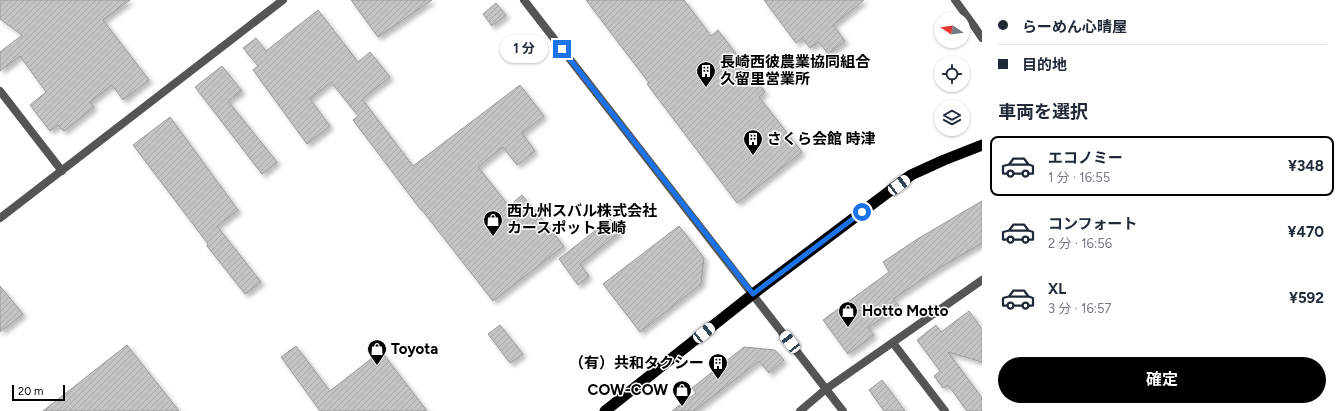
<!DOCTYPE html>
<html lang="ja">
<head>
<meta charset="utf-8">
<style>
	body { margin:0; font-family:Figtree,"Noto Sans JP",sans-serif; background:#f2f2f3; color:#1f2937; height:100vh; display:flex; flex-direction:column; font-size:15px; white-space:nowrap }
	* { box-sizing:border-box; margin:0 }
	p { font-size:13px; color:#747a83 }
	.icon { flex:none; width:22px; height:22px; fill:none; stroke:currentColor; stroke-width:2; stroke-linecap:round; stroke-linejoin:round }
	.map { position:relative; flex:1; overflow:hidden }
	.details { display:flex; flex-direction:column; background:#fff; width:360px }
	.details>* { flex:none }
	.guide { display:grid; align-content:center; height:88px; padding:0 16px; background:#fff }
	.needle { width:26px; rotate:283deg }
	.tools { position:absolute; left:934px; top:12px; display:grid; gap:8px }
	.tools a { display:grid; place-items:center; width:36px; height:36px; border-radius:50%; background:#fff; box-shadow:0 1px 3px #0004; font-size:20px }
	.scale { position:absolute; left:12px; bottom:10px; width:53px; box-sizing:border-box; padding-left:4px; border:2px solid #000; border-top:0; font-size:11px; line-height:14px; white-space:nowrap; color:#000; -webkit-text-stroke:3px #fff; paint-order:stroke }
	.end { position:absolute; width:18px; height:18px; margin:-9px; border:5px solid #1a73e8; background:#fff; box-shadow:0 0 0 2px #fff }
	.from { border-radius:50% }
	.bubble { position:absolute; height:28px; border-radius:14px; background:#fff; box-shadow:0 1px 3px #0004; font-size:13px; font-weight:700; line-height:28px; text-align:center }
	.car { position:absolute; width:12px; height:24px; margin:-12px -6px; border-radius:5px; box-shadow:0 0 3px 1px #0007; background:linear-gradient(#fff 24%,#345 0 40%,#fff 0 76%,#345 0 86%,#fff 0) }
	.guide b { display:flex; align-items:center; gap:14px; height:38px; font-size:15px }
	.guide b+b { border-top:1px solid #e0e1e3 }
	.guide i { width:10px; height:10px; background:#1f2937 }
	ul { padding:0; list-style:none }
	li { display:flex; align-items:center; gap:12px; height:60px; margin:0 8px 6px; padding:0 8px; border:2px solid transparent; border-radius:8px }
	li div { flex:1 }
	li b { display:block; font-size:15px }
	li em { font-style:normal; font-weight:700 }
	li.on { border-color:#000 }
	li>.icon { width:36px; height:36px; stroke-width:1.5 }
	h2 { padding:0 16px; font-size:18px; line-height:48px }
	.button { display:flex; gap:8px; margin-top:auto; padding:8px 16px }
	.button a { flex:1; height:46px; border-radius:24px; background:#000; color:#fff; font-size:16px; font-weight:700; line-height:46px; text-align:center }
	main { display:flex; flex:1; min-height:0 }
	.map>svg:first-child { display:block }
	.building { fill:url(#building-hatch); stroke:#999; filter:url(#shadow) }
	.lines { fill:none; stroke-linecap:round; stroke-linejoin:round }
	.minor { stroke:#555; stroke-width:8 }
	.tertiary { stroke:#555; stroke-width:8 }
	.trunk { stroke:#000; stroke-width:11 }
	.route { stroke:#1a73e8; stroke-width:5 }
	.labels { text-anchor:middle; stroke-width:3; stroke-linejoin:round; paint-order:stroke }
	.poi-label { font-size:15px; font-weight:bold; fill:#000; stroke:#fff; text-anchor:start }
</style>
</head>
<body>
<main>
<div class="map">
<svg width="982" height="411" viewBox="0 0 982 411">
	<defs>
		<pattern id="building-hatch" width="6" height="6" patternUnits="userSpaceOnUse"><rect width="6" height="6" fill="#c4c4c4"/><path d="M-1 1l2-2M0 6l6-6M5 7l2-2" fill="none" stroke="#a7a7a7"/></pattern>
		<filter id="shadow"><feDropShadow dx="3.5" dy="3.5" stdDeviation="2" flood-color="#0004"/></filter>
	</defs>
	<rect width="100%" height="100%" fill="#fff"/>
	<path class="building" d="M0,0h130l-27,20 46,60 -26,20 -11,-15 -22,17 4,5 -30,24 -6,-6 -8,6 -20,-26 16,-13 -26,-36 -20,15v-19l22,-17 -22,-16z
		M351,0h81l-54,37z
		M586,0h98l27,36 7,-6 47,62 -6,5 43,55 -65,51 -90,-119 2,-1z
		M764,0h100l-31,25 12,16 -17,13 -9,-12 -9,6 -8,-10 -6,5z
		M496,3l10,12 -14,11 -9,-12z
		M318,10l40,52 12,-10 20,25 -28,22 51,67 107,-81 24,31 -22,17 13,18 -18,14 -14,-18 -25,20 31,39 13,-11 42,51 -71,55 -71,-91h-1l-68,-90 5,-4 -27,-34 -21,17 20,27 -23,18 -54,-74 5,-4 -15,-18 13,-10 10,13z
		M222,66l20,25 -14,10 49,61 -15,12 -67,-87z
		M170,117l68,93 -21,16 44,56 -16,12 -38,-48 1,-2 -75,-99z
		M982,201v42l-41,24 -48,32 6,7 -31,22 6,7 -26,19 -25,-34 66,-48 -6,-10 36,-24z
		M610,219l10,13 -40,32 9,12 -11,9 -19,-26z
		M679,226l25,32 -3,26 -61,48 -37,-48z
		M0,286l23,28 -23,18z
		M969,311l13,18v33l-34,-10 34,46v13h-15l-19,-26 -5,3 -9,-12 6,-5 -23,-31 19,-15 5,7z
		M500,325l23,29 -13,9 -22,-29z
		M127,345l52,66h-136z
		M296,346l34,45 51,-40 46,60h-107l-39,-54z
		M744,347l31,3 9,10 -15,13 -10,-12 -65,50h-22l24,-18 -4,-5z
		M882,380l23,31h-21l-15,-21z"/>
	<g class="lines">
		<path class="minor" d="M955,0l19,26 8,12
			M893,343l52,68
			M800,411l26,-22 156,-109"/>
		<path class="tertiary" d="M524,0l319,411
			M0,91l62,80
			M0,218l283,-218"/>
		<path class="trunk" d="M605,411l148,-117 158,-119 33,-15 38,-15"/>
	</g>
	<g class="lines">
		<path class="route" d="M562,49l191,245 109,-82"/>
	</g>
	<defs>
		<symbol id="building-pin" viewBox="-11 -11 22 30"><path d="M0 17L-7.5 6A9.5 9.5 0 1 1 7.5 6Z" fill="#000" stroke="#fff"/><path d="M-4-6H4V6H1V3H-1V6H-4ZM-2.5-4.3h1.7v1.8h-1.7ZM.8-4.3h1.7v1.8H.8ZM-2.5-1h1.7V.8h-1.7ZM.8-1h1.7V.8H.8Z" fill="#fff"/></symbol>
		<symbol id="shop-pin" viewBox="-11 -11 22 30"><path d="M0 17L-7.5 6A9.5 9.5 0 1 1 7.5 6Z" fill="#000" stroke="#fff"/><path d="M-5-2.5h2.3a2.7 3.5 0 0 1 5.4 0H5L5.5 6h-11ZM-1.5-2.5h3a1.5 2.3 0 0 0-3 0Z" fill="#fff"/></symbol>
	</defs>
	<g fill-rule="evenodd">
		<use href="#building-pin" x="695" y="60" width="22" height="30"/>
		<use href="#building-pin" x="742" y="128" width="22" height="30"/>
		<use href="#shop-pin" x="482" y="209" width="22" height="30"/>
		<use href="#shop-pin" x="837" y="300" width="22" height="30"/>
		<use href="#shop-pin" x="366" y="338" width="22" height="30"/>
		<use href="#building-pin" x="707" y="352" width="22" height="30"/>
		<use href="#shop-pin" x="671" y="379" width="22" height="30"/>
	</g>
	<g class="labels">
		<g class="poi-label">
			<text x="720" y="67">長崎西彼農業協同組合<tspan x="720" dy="17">久留里営業所</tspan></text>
			<text x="767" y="144">さくら会館 時津</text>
			<text x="507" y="216">西九州スバル株式会社<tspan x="507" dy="17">カースポット長崎</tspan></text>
			<text x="862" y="316">Hotto Motto</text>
			<text x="391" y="354">Toyota</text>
			<text x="704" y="368" text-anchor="end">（有）共和タクシー</text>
			<text x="668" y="395" text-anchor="end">COW-COW</text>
		</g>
	</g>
</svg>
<div class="tools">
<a><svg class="needle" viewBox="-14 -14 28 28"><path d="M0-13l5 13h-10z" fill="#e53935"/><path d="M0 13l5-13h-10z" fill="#747a83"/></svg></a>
<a><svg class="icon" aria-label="locate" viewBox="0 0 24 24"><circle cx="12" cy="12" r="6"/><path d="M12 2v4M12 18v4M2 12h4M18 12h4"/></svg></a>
<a><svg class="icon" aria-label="layers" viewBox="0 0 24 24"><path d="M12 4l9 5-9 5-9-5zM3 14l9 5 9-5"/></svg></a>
</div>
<div class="scale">20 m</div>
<i class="end from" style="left:862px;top:212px"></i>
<i class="end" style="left:562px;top:49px"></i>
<div class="bubble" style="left:500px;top:35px;width:48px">1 分</div>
<i class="car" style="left:899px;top:185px;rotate:53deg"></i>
<i class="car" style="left:704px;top:333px;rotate:51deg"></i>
<i class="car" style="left:790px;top:342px;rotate:322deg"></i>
</div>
<section class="details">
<div class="guide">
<b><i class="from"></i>らーめん心晴屋</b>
<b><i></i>目的地</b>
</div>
<h2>車両を選択</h2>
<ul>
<li class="on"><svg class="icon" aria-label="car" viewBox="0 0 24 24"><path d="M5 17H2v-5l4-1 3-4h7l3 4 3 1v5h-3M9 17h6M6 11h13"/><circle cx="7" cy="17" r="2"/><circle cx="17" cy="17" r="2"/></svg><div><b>エコノミー</b><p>1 分 · 16:55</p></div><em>¥348</em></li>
<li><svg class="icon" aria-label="car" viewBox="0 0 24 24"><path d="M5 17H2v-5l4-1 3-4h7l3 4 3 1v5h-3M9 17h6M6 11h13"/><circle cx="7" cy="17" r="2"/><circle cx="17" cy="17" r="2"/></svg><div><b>コンフォート</b><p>2 分 · 16:56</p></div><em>¥470</em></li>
<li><svg class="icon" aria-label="car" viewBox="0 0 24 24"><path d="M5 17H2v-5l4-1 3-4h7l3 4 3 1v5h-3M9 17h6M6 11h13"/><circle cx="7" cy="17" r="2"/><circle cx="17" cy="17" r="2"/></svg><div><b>XL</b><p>3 分 · 16:57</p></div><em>¥592</em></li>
</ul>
<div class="button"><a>確定</a></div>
</section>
</main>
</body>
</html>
